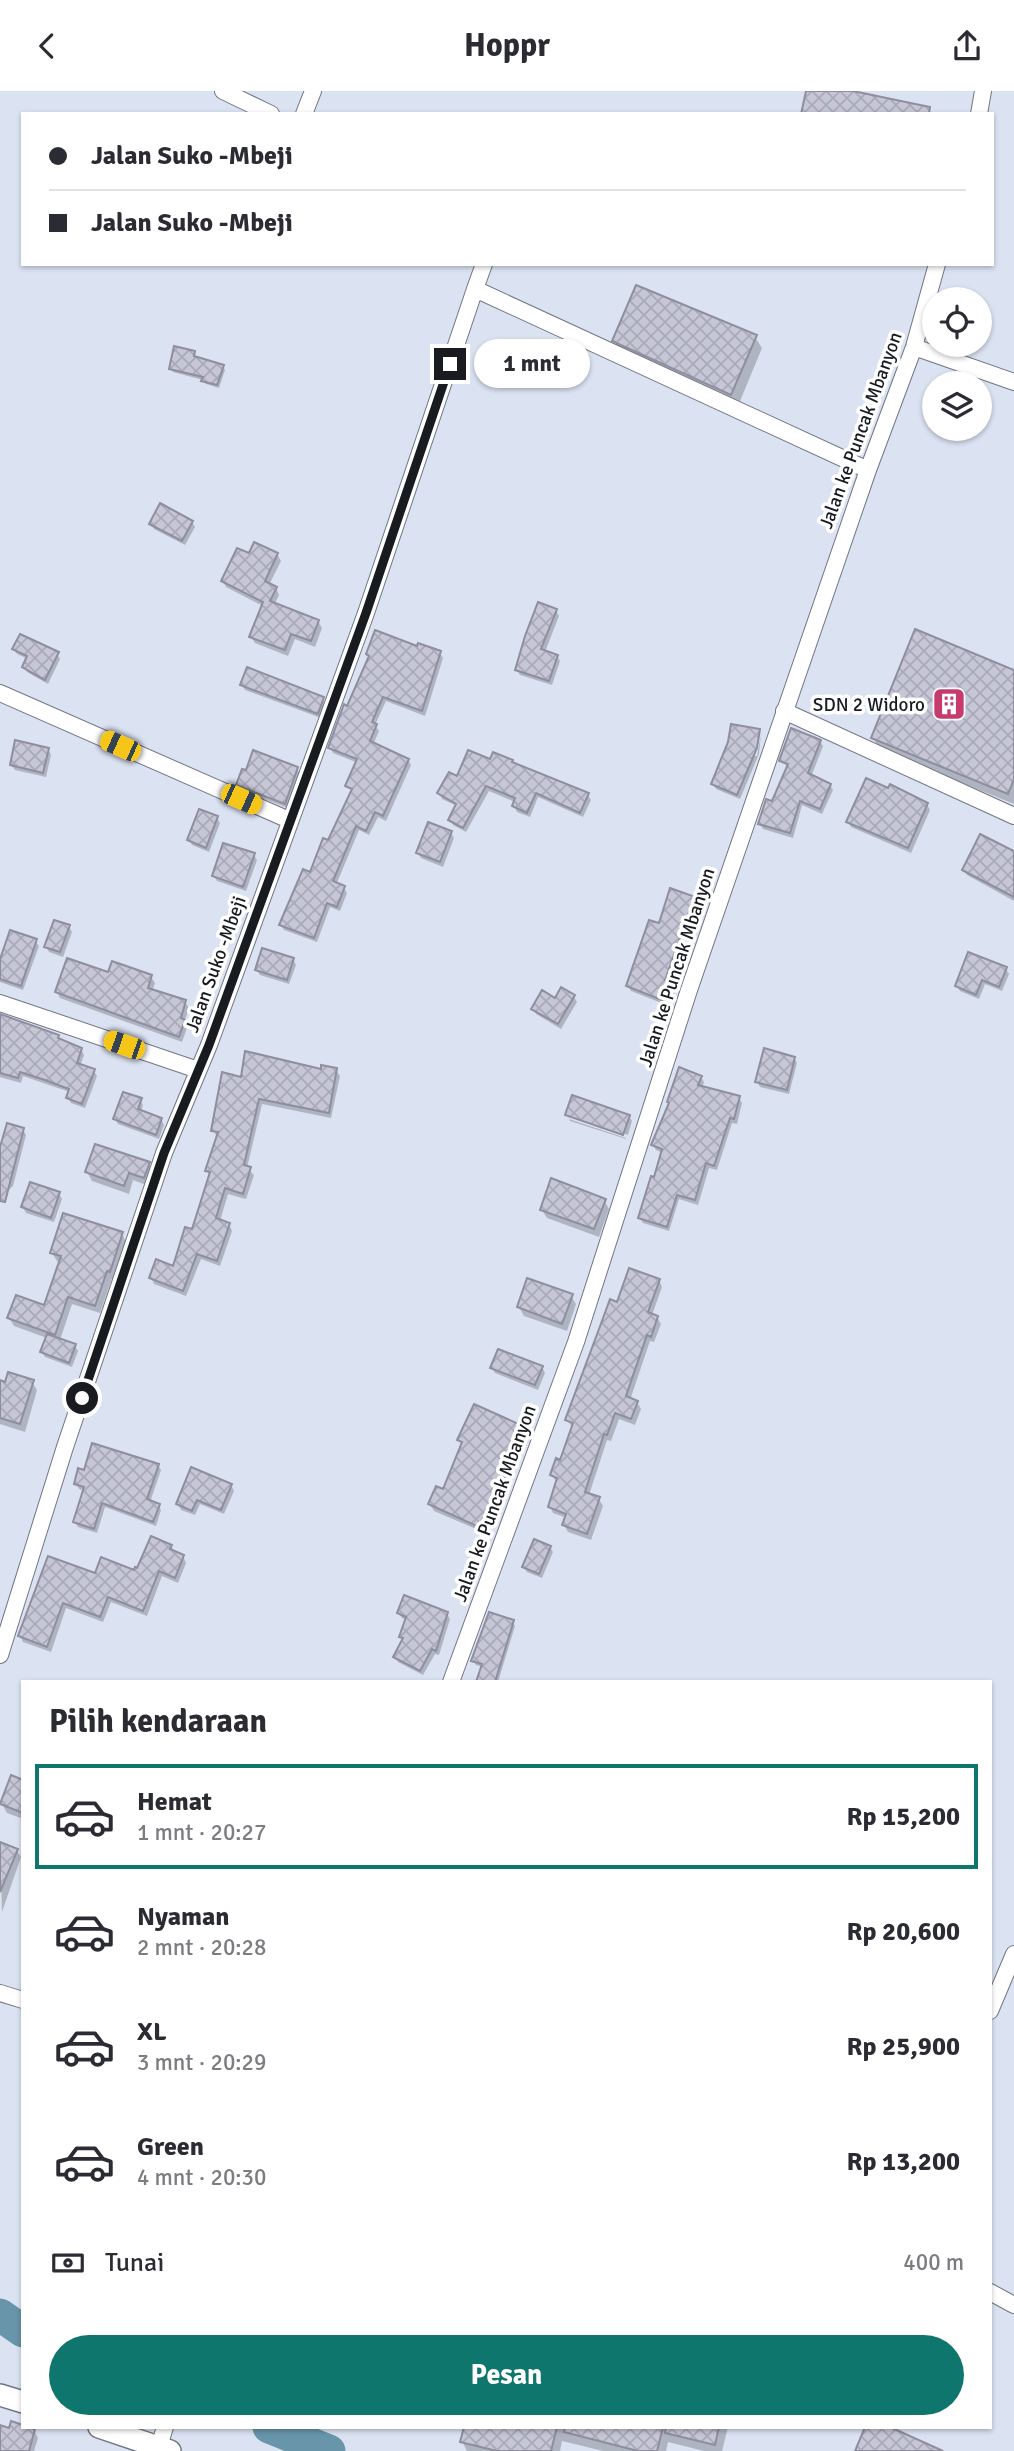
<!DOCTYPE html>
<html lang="id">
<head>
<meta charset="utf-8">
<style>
	body { margin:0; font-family:Signika,sans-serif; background:#f2f2f3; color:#2b2b33; height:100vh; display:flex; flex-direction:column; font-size:26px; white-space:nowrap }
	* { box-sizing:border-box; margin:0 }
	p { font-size:23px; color:#7c7c81 }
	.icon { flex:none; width:38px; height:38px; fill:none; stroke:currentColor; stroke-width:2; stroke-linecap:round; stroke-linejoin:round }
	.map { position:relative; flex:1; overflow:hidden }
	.side { position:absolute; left:21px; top:1589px; width:971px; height:749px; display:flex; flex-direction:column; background:#fff; border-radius:0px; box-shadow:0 2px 5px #0004 }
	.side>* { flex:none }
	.guide { position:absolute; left:21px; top:21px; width:973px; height:154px; border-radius:0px; box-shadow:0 2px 5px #0004; display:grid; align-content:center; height:154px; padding:0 28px; background:#fff }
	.controls { position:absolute; left:922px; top:196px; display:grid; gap:14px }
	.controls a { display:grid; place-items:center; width:70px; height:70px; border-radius:50%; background:#fff; box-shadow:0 2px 5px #0004; font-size:35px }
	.end { position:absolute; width:32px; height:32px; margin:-16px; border:9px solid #181b20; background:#fff; box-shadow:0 0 0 4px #fff }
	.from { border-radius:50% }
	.bubble { position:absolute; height:49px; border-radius:24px; background:#fff; box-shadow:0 2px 5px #0004; font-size:23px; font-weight:800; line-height:49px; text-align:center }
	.car { position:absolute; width:21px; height:42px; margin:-21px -10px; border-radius:9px; box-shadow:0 0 5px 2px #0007; background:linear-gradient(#f5c518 24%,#345 0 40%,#f5c518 0 76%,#345 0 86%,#f5c518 0) }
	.guide b { display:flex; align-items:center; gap:24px; height:66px; font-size:26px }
	.guide b+b { border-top:2px solid #e1e1e2 }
	.guide i { width:18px; height:18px; background:#2b2b33 }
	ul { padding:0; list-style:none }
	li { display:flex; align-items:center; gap:21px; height:105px; margin:0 14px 10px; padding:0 14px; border:4px solid transparent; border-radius:0px }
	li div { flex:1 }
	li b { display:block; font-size:26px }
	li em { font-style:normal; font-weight:800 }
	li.on { border-color:#0f766e }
	li>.icon { width:63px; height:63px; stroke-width:1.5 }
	h2 { padding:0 28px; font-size:32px; line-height:84px }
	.pay { display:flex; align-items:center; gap:18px; height:77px; padding:0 28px; font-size:26px }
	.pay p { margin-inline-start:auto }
	.button { display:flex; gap:14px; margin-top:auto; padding:14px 28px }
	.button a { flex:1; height:80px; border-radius:42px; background:#0f766e; color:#fff; font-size:28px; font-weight:800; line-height:80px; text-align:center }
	header { display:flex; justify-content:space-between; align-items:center; height:91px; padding:0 28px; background:#fff; font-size:32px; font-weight:800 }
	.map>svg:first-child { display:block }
	.shadow { fill:#0003 }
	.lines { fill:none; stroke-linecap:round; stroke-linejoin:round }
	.river { stroke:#6895aa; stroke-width:33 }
	.building { fill:url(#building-cross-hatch); stroke:#8e8e9e; stroke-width:2 }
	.street-casing { stroke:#707684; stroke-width:18 }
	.secondary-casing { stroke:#707684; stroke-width:24 }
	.street { stroke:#fff; stroke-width:16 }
	.secondary { stroke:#fff; stroke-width:21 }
	.route { stroke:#181b20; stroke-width:9 }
	.labels { text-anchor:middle; stroke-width:7; stroke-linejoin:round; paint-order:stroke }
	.street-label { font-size:19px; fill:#181b20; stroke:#fff }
	.poi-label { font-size:19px; fill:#181b20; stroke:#fff; text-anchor:end }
</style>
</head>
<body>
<header><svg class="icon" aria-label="back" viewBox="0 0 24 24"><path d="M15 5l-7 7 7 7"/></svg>Hoppr<svg class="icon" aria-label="share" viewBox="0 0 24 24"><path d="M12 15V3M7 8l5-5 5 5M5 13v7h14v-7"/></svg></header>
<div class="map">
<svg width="1014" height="2360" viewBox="0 0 1014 2360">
	<defs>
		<pattern id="building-cross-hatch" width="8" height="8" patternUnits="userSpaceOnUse" patternTransform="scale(1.75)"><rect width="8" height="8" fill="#c6c6d7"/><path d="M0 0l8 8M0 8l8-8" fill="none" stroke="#a9aab8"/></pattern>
	</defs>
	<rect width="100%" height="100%" fill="#dbe2f2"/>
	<path class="shadow" d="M755,246l7,11 -24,58 -117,-54 -7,-11z
		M194,261l1,6 28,8 2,4 -6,18 -13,-4 -3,-4 -30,-8 -2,-4z
		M980,309l7,4 3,5 -9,20z
		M192,431l3,5 -10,18 -31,-16 -3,-5z
		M277,463l4,7 -12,24 7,3 3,7 -5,10 44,16 4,7 -7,19 -20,-8 -7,17 -33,-13 -4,-6 12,-31 -37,-19 -3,-6 27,-25z
		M556,519l3,6 -14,36 12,4 3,5 -8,24 -32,-10 -3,-5z
		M418,557l22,5 3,5 -18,58 -39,-15 -11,24 4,6 -6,14 35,15 3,5 -25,56 -8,-4 -9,18 -10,-5 -23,55 8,3 3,5 -7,18 -10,-4 -13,35 -33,-12 -3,-5 48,-83 24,-50 -6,-7 11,-22 -25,-10 -3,-6 40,-89 -2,-4z
		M14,558l43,5 3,5 -12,25 -21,-12 -3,-5 4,-8 -11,-5z
		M1014,580v133l-135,-55 -6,-12z
		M242,594l81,14 3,5 -5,14 -76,-28z
		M759,639l1,3h-2l-5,23h4l4,-22 -2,20 -19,45 -24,-10 -3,-5z
		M820,650l3,5 -12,31 19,8 3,5 -11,24 -20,-9 -9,33 -30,-9 -3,-5 13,-21 15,-36 -7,-6z
		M48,658l3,6 -5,22 -31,-7 -4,-5z
		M514,674l74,30 3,5 -8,17 -45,-20 -8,20 -13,-5 -3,-6 1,-4 -26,-11 -23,41 -13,-7 -3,-5 7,-14 -15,-7 -3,-6 19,-14z
		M297,678l3,5 -12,34 -47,-18 -3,-5z
		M927,714l3,5 -19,43 -60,-26 -3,-6z
		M217,727l3,5 -11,29 -17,-7 -3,-5z
		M451,742l3,5 -11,29 -22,-9 -3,-5z
		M1014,762v48l-47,-26 -3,-5z
		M254,764l3,5 -11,31 -29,-10 -3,-5z
		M700,809l3,6 -5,12 -6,-2 -24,67 5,2 3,5 -7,16 -38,-15 -3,-5 32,-61z
		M69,836l3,5 -9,25 -14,-5 -3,-6z
		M35,850l4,5 -16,44 -23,-8v-17z
		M293,868l3,6 -7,19 -29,-9 -3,-5z
		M1006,878l3,5 -7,17 -17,-7 -6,15 -19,-8 -3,-5z
		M109,883l42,3 4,6 -3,8 33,11 4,6 -5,15 3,5 -5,14 -122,-44 -3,-6z
		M574,906l3,5 -16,27 -25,-15 -3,-5 22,-9z
		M0,924l58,21 3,5 20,8 3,6 -4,11 14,5 3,5 -12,32 -14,-5 -3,-6 2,-5 -21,-7 -26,-9 -2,7 -21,-6z
		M794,967l3,5 -8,31 -29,-7 -3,-6z
		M336,979l4,6 -9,42 -69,-14 -15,64 7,7 -8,24 -18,-5 -8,27 9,3 3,7 -12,35 -19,-7 -15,37 -32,-12 -3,-7 23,-9 20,-36 16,-56 -3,-5 10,-34 -4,-7 29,-51z
		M701,986l3,5 -2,6 37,10 3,5 -5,21 -5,-1 -15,47 -8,-2 -11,37 -19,-6 -10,32 -26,-8 -4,-6 17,-38 7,-26 -7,-3 -3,-5z
		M573,1006l56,19 3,5 -4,14 -59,-20v3l-2,-3z
		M140,1009l3,5 -2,7 20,7 3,6 -5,14 -41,-15 -3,-5z
		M569,1028l57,19v1l-56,-18z
		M23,1039l3,5 -13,51 -13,11v-43z
		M149,1073l4,8 -4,14 -16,-6 -4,14 -37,-13 -5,-9z
		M59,1103l3,5 -8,23 -28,-9 -3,-6z
		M604,1109l5,9 -10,28 -52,-19 -5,-8z
		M122,1143l4,8 -12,37 -2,-1 -12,35 -28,-9 -12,36 15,6 3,5 -6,16 -27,-10 -3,-5 5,-14 -33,-12 -5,-8 36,-10 16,-46 -4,-1 -5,-8z
		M659,1189l3,7 -10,28 5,2 4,7 -7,18 -4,-1 -20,59 7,2 4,7 -6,16 -16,-6 -8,22 -4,-1 -18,55 10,4 4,7 -12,34 -23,-8 -4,-7 3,-7 -14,-5 -3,-7 7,-23 -5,-8 10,-13 11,-34 -6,-8 51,-116z
		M571,1205l5,8 -9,27 -43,-15 -5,-9z
		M542,1276l3,6 -7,17 -43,-17 -3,-5z
		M0,1291l6,2 26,-2 5,8 -12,42 -25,-8z
		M522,1336l3,7 -19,44 2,4 -25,50 -49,-21 -4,-7 13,-13 19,-46 -3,-5z
		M158,1374l3,5 -11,32 8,3 3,5 -5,16 -51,-19 -8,26 -19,-6 -3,-5 10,-31 -6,-2 -3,-5z
		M231,1394l3,6 -10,23 -24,-10 -5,11 -14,-5 -3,-6z
		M171,1455l4,7 8,3 3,7 -8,20 -16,-7 -15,40 -36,-14 -8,20 -37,-14 -15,44 -28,-10 -3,-6 76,-60 39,-3z
		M550,1456l3,5 -11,26 -15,-6 -3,-5z
		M399,1522l48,1 3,5 -11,36 -4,-1 -12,21 -25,-13 -3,-5 8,-16 -2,-4 6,-17 -5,-2z
		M512,1531l3,4 -17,56h-21l6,-15 -7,-2 -3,-5z
		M23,1691v37l-16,-6 -5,-9z
		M0,1753l17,7 4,6 -19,55z
		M0,2336l10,3 13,-3 11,3 4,8 -4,13h-34z
		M465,2336h263l-6,24h-18l-36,-9 -2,9h-63l-41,-10 -2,10h-93l-5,-10z"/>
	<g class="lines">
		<path class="river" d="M0,2224l23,16
			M269,2336l60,24"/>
	</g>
	<path class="building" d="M806,0h47l77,16 -1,7h-128z
		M636,194l121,50 -26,60 -119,-54z
		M174,255l21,5 -1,5 30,9 -7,20 -16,-4 2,-4 -34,-8z
		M160,412l33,18 -11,20 -33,-17z
		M254,451l24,11 -13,28 12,6 -7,14 49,19 -8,21 -20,-7 -6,16 -36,-13 14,-35 -42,-21 16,-33 12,5z
		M538,511l19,7 -16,40 17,6 -9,26 -34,-11 10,-34z
		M915,538l99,41v109l-6,15 -137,-56z
		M375,539l42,16 1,-3 23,8 -19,60 -39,-14 -11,25 5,2 -7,17 39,18 -26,57 -8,-4 -9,19 -10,-5 -23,55 12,5 -8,21 -10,-4 -13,35 -35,-13 24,-56 7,3 13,-34 5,2 24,-51 -7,-3 12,-27 -29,-11 16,-44 3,2 22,-50 -3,-2z
		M20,543l39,18 -14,28 -23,-13 5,-11 -15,-7z
		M247,576l77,30 -6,17 -78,-29z
		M731,633l29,5 -3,19 -20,47 -26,-11 17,-42z
		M791,637l30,12 -13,33 23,11 -11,25 -20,-8 -10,32 -32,-9 8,-25 6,2 16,-37 -9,-3z
		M15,649l34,8 -6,25 -33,-8z
		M253,659l45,17 -13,37 -49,-19 6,-16 4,1z
		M468,659l22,9 3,-7 20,8 -1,2 77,31 -9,20 -44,-20 -9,20 -15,-7 3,-8 -29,-12 -23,42 -15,-8 8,-16 -19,-11 12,-21 8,4z
		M866,687l22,10 2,-4 38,19 -20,45 -62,-26z
		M199,718l19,7 -12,32 -19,-8z
		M428,731l24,9 -12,31 -24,-9z
		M980,743l34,17v46l-52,-27z
		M223,752l32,10 -12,34 -31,-11z
		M670,797l31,11 -5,15 -7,-2 -24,68 9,3 -7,19 -41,-16 23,-66 10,3z
		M54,829l16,5 -10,27 -16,-5z
		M10,839l27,9 -16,47 -21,-7v-20z
		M262,857l32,10 -7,22 -32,-10z
		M968,861l39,15 -8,20 -17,-7 -6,15 -21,-9z
		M67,867l41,14 4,-11 40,14 -4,13 38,12 -5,18 4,2 -6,17 -124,-45z
		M561,896l14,8 -17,29 -27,-15 11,-19 13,8z
		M0,923l59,21 -1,3 24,10 -5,15 18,6 -13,35 -16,-6 3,-9 -24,-9 -25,-8 -2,6 -18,-5z
		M764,957l31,9 -8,33 -32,-8z
		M245,960l76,18v-4l16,3 -8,45 -70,-14 -15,66 7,2 -8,27 -18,-6 -9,30 14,5 -13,38 -20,-7 -14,37 -34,-13 7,-19 17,7 12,-39 7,2 18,-57 -5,-1 13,-39 -7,-1 11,-59 19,5z
		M679,976l23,9 -4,9 42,11 -6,23 -4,-1 -16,48 -8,-3 -11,37 -18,-5 -10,32 -29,-9 13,-42 3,1 8,-28 -11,-4 18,-42 -2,-1z
		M123,1001l19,6 -4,11 24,9 -6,17 -43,-16z
		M572,1004l58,20 -7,20 -58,-20z
		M7,1032l17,5 -19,74 -5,-1v-54z
		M95,1053l55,18 -6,16 -15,-5 -5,13 -39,-14z
		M551,1087l55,21 -12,30 -54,-19z
		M30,1091l30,10 -9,26 -30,-11z
		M63,1122l60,19 -13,40 -3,-1 -12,35 -27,-9 -13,38 -48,-17 9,-23 28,10 17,-49 -11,-3z
		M629,1177l31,11 -12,33 10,4 -7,21 -4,-2 -21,61 12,5 -7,18 -16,-6 -8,22 -3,-1 -19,58 15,5 -13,37 -25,-9 4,-11 -18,-7 9,-29 -7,-3 6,-17 4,2 13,-37 -8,-3 34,-91 11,-30 7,3z
		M527,1187l46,16 -11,30 -45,-17z
		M47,1243l29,10 -7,19 -29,-11z
		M498,1258l45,17 -8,19 -45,-17z
		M8,1281l26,8 -14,44 -20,-6v-38l5,2z
		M474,1313l49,22 -21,46 3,2 -26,53 -51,-23 8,-18 7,3 19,-47 -5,-2z
		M92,1352l67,21 -12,35 13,5 -7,18 -51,-19 -8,26 -21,-7 11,-35 -10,-3 4,-16 6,2z
		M191,1376l41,17 -11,26 -24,-10 -5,11 -16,-7z
		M151,1445l21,9 -2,4 14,6 -9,23 -16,-7 -16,40 -35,-14 -8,20 -37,-14 -16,44 -29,-11 30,-80 47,17 6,-16 33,13 1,-3 2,1z
		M534,1448l17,7 -12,28 -17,-7z
		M404,1504l44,17 -12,39 -4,-2 -12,22 -27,-14 10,-19 -4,-1 7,-20 -9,-4z
		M489,1521l25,8 -19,62h-19l6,-18 -11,-3z
		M11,1684l12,5v33l-23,-9z
		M0,1751l18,7 -18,43z
		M11,2330l12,4v2l12,2 -6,22h-29v-26l9,3z
		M464,2336h93l-6,24h-54l-37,-9z
		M565,2336h98l-6,24h-19l-74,-19z
		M666,2336h53l-4,18 -50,-12z
		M865,2336h25l53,24h-88z"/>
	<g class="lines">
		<defs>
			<path id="street" d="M223,0l48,23
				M304,23l9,-23
				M979,23l4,-23
				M484,173l-9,25 393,181
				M914,256l100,35
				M0,602l289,127
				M784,620l230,105
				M0,912l198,67
				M0,1564l65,-208 99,-294 45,-108 157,-432 109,-324
				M451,1591l125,-340 113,-352 179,-520 46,-123 23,-83
				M0,1902l23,7
				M990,1920l24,-57
				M990,2201l24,13
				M159,2356l6,-20"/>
			<path id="secondary" d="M0,2304l23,7
				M99,2336l71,24"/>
		</defs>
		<use href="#street" class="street-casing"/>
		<use href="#secondary" class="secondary-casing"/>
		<use href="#street" class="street"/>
		<use href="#secondary" class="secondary"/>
	</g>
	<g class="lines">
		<path class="route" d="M82,1307l82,-245 45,-108 157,-432 84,-249"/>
	</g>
	<defs>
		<symbol id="building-square" viewBox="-11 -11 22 22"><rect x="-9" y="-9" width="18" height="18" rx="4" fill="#c63a6d" stroke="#fff"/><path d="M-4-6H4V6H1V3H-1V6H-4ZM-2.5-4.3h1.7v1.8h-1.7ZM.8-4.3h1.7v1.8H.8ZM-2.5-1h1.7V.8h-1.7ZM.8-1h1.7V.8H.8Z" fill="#fff"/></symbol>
	</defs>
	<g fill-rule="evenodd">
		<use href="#building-square" x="930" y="594" width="38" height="38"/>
	</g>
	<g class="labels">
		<g class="street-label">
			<text transform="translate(860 339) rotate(-70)" y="7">Jalan ke Puncak Mbanyon</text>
			<text transform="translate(215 873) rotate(-70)" y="7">Jalan Suko -Mbeji</text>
			<text transform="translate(676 876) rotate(-72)" y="7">Jalan ke Puncak Mbanyon</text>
			<text transform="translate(494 1412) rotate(-70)" y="7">Jalan ke Puncak Mbanyon</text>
		</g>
		<g class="poi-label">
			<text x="925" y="620">SDN 2 Widoro</text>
		</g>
	</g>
</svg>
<div class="controls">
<a><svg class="icon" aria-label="locate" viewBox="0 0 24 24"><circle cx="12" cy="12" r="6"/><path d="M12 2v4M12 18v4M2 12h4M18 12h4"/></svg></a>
<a><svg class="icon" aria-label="layers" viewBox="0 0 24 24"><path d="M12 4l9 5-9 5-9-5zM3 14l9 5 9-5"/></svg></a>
</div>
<i class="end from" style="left:82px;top:1307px"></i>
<i class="end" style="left:450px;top:273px"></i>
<div class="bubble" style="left:474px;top:248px;width:116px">1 mnt</div>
<i class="car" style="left:120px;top:655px;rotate:294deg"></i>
<i class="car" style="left:241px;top:708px;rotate:114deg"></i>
<i class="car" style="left:124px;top:954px;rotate:289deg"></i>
<div class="guide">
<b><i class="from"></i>Jalan Suko -Mbeji</b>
<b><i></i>Jalan Suko -Mbeji</b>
</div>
<section class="side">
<h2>Pilih kendaraan</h2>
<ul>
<li class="on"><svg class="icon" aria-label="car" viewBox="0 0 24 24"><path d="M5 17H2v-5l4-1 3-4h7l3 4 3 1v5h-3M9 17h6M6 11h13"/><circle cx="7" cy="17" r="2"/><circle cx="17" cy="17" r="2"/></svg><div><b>Hemat</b><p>1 mnt · 20:27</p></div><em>Rp 15,200</em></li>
<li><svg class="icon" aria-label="car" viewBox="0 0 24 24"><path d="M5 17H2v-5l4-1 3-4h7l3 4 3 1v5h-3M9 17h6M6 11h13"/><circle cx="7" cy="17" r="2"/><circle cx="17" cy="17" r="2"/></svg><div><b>Nyaman</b><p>2 mnt · 20:28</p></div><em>Rp 20,600</em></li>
<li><svg class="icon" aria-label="car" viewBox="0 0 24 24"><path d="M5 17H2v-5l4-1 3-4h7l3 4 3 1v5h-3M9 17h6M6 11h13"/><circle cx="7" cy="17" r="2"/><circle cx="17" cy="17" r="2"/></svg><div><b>XL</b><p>3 mnt · 20:29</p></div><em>Rp 25,900</em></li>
<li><svg class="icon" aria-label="car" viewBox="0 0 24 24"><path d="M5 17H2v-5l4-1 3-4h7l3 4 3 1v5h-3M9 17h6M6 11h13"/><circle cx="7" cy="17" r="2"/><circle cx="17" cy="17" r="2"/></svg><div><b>Green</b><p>4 mnt · 20:30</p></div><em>Rp 13,200</em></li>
</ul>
<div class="pay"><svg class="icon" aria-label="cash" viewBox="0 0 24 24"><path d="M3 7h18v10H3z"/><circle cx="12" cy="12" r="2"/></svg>Tunai<p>400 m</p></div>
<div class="button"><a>Pesan</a></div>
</section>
</div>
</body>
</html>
